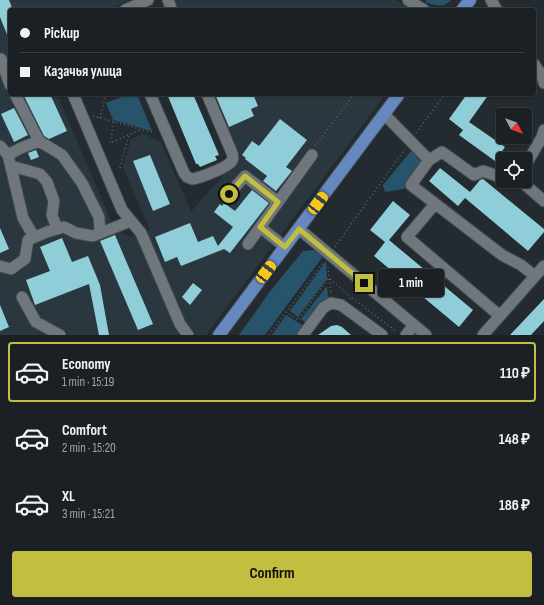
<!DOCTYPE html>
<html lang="en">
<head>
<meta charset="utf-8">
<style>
	body { margin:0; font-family:"Sofia Sans Condensed",sans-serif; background:#282d31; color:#f1f3f6; height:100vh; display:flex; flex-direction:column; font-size:15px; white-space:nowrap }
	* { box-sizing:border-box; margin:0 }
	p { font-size:13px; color:#a0a3a6 }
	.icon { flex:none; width:22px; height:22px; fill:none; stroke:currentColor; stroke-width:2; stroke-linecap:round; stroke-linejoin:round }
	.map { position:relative; height:335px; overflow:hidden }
	.details { display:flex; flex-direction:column; background:#1b2024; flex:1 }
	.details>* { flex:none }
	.hud { position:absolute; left:8px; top:8px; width:528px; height:88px; border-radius:4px; box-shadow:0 1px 3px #0004,0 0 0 1px #393e41; display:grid; align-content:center; height:88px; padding:0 12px; background:#1b2024 }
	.needle { width:26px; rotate:131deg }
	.tools { position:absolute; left:496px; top:108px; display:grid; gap:8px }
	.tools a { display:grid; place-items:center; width:36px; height:36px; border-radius:4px; background:#1b2024; box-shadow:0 1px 3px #0004,0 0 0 1px #393e41; font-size:20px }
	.end { position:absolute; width:18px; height:18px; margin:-9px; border:5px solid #c1be40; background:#111; box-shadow:0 0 0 2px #111 }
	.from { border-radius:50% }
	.bubble { position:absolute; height:28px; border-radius:4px; background:#1b2024; box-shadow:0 1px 3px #0004,0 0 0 1px #393e41; font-size:13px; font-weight:700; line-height:28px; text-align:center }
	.car { position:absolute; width:12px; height:24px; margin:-12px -6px; border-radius:5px; box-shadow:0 0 3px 1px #0007; background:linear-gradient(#f5c518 24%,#345 0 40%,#f5c518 0 76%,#345 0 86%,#f5c518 0) }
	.hud b { display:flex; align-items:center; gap:14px; height:38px; font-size:15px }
	.hud b+b { border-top:1px solid #393e41 }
	.hud i { width:10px; height:10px; background:#f1f3f6 }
	ul { padding:7px 0 0; list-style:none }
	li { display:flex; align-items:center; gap:12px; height:60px; margin:0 8px 6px; padding:0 4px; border:2px solid transparent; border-radius:4px }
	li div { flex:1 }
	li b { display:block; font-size:15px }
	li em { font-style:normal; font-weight:700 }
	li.selected { border-color:#c1be40 }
	li>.icon { width:36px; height:36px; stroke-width:1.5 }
	.cta { display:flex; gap:8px; margin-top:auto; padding:8px 12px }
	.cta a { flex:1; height:46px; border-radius:4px; background:#c1be40; color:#111; font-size:16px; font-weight:700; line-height:46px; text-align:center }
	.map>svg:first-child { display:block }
	.built { fill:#2a373f }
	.green { fill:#27536b }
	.building { fill:#8fced8 }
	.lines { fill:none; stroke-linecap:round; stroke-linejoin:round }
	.minor-casing { stroke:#41474b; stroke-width:13 }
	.major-casing { stroke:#41474b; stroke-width:14 }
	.path { stroke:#5e6569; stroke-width:1.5; stroke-dasharray:1 3; stroke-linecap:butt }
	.minor { stroke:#6f777c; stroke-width:11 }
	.major { stroke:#6588be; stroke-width:12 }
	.route { stroke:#c1be40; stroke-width:5 }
</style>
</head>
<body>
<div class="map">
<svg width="544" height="335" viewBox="0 0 544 335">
	<rect width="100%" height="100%" fill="#242b30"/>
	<path class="built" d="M0,0h130l-23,10h-97v84h47l58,136 17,7 18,-7 -27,-63 8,-28 12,-5 18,8 30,70 49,-56 -26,-62h172l-180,241h-206z
		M174,0h222l16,10h-233z"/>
	<path class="green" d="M427,0h24c-8,9 -16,5 -26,2z
		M129,94h8l15,37 -39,-11 -7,-17z
		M412,150l8,8 2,8 -18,23 -19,3 -2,-7z
		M313,250l7,1 4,4 -59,80h-26l32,-45 32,-39z
		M326,261l1,18 -29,38 -8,-6z
		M327,286l1,12 -4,2 -18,23 -5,-4z
		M286,315l18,11 -7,9h-25z"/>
	<path class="building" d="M0,0h9l4,10h-3v32l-10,-25z
		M23,94h27l17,37 -18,8 -5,-3z
		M167,94h26l26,61 -4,1 2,4 -17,7 -2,-3h-2z
		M215,94h38l5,12 -7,3 3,7 -25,11z
		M467,94h22l-20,28 36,25 -10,14 -36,-26 4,-5 -14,-11z
		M14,108l14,27 -14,7 -13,-28z
		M280,119l27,21 -21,27 6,4 -16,20 -13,-10 4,-5 -22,-17 1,-1 -4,-3 10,-14 7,5z
		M36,150l3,7 -8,3 -3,-7z
		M150,155l20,49 -17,7 -20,-50z
		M440,168l30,24 10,-12 3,-1 61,50v3l-16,19 -63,-53 -7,8 -29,-25z
		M252,190l17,13 -39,50 -6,-4 -43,17 -4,-9 -12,5 -10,-25 35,-14 8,19 15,-6 5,10 15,-19 -19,-15 6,-8 2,2 2,-3 11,8z
		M393,201l17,14 -21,25 84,70 -14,17 -85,-71 11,-14 -15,-12z
		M0,228l9,21 -9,4z
		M115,235l38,89 -15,6 -38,-89z
		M62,238l10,24 16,-6 12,29 9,50h-10l-10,-51 -54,21 -9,-25 24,-9 -10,-24z
		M193,283l9,7 -12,15 -8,-8z
		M544,299v22l-13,14h-21z
		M0,305l9,22 -9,4z
		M337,325l5,2 9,8h-33l13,-9z"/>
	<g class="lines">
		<defs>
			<path id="minor" d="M168,0l4,10
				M408,0l16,10
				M491,0l6,10
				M125,10l23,-10
				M0,59h1l9,26
				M534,64l8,12 2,7
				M15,94l24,47 23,14 20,28 17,34 1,16
				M73,94l49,116 19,23 39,91 8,11
				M150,94l34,79 3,4 5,2c8,-1 34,-11 39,-17 2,-2 2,-6 1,-9l-25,-59
				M384,114l45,46 13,-8 32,23 9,-4 20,7
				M0,146l8,9 15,63 11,19
				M8,155l13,-7 18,-7
				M429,160l-18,25 91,70 19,10 14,11
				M11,166l29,8 7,8 7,19 -2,14 5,14
				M525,166l17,-29 2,-7
				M522,182l22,19
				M229,194l16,-18 33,26
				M435,204l-28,33 93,79
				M260,227l25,20
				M299,229l127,106
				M248,244l64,-89
				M0,266l11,3 14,-10 3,-19 19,-8 17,-5 12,6 17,3 38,-15
				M22,297l14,25 24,13
				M303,335l20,-27 8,-5 10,2 41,30
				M406,335l8,-10
				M483,335l61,-69"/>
			<path id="major" d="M462,10l8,-10
				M219,335l180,-241"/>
		</defs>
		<use href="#minor" class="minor-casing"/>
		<use href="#major" class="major-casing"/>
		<path class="path" d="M93,116l62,17
			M100,118l6,-24
			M114,122l-4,21 32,-14
			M416,133l29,-39
			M315,146l39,-52
			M120,168l9,-33
			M335,247l70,-98
			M328,267l3,26
			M350,299l1,-2 46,35
			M286,312l12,8 31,-42 22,19
			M269,335l54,-72"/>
		<use href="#minor" class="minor"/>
		<use href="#major" class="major"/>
	</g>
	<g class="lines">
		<path class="route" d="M229,194l16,-18 33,26 -18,25 25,20 14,-18 65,54"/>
	</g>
</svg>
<div class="tools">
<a><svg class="needle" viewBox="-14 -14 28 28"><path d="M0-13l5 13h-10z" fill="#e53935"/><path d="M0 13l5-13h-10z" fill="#a0a3a6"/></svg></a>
<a><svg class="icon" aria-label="locate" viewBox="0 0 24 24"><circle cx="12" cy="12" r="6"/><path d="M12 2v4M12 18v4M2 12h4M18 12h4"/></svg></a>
</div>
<i class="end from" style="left:229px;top:194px"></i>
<i class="end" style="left:364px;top:283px"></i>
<div class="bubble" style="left:378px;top:269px;width:66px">1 min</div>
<i class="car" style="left:318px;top:203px;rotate:37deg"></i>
<i class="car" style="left:266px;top:272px;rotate:37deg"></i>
<div class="hud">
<b><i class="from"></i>Pickup</b>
<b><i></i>Казачья улица</b>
</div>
</div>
<section class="details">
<ul>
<li class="selected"><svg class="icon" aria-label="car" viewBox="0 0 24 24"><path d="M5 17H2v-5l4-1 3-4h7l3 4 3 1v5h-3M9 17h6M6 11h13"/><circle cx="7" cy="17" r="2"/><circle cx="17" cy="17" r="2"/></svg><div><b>Economy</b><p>1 min · 15:19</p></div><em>110 ₽</em></li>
<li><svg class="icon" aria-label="car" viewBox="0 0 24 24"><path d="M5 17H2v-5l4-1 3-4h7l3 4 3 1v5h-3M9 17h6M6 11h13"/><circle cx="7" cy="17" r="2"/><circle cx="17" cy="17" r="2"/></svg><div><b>Comfort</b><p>2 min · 15:20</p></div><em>148 ₽</em></li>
<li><svg class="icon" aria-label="car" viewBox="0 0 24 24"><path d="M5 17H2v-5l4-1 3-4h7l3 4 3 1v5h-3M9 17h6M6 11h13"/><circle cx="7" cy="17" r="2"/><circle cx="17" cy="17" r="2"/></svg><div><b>XL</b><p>3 min · 15:21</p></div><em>186 ₽</em></li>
</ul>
<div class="cta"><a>Confirm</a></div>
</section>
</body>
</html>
